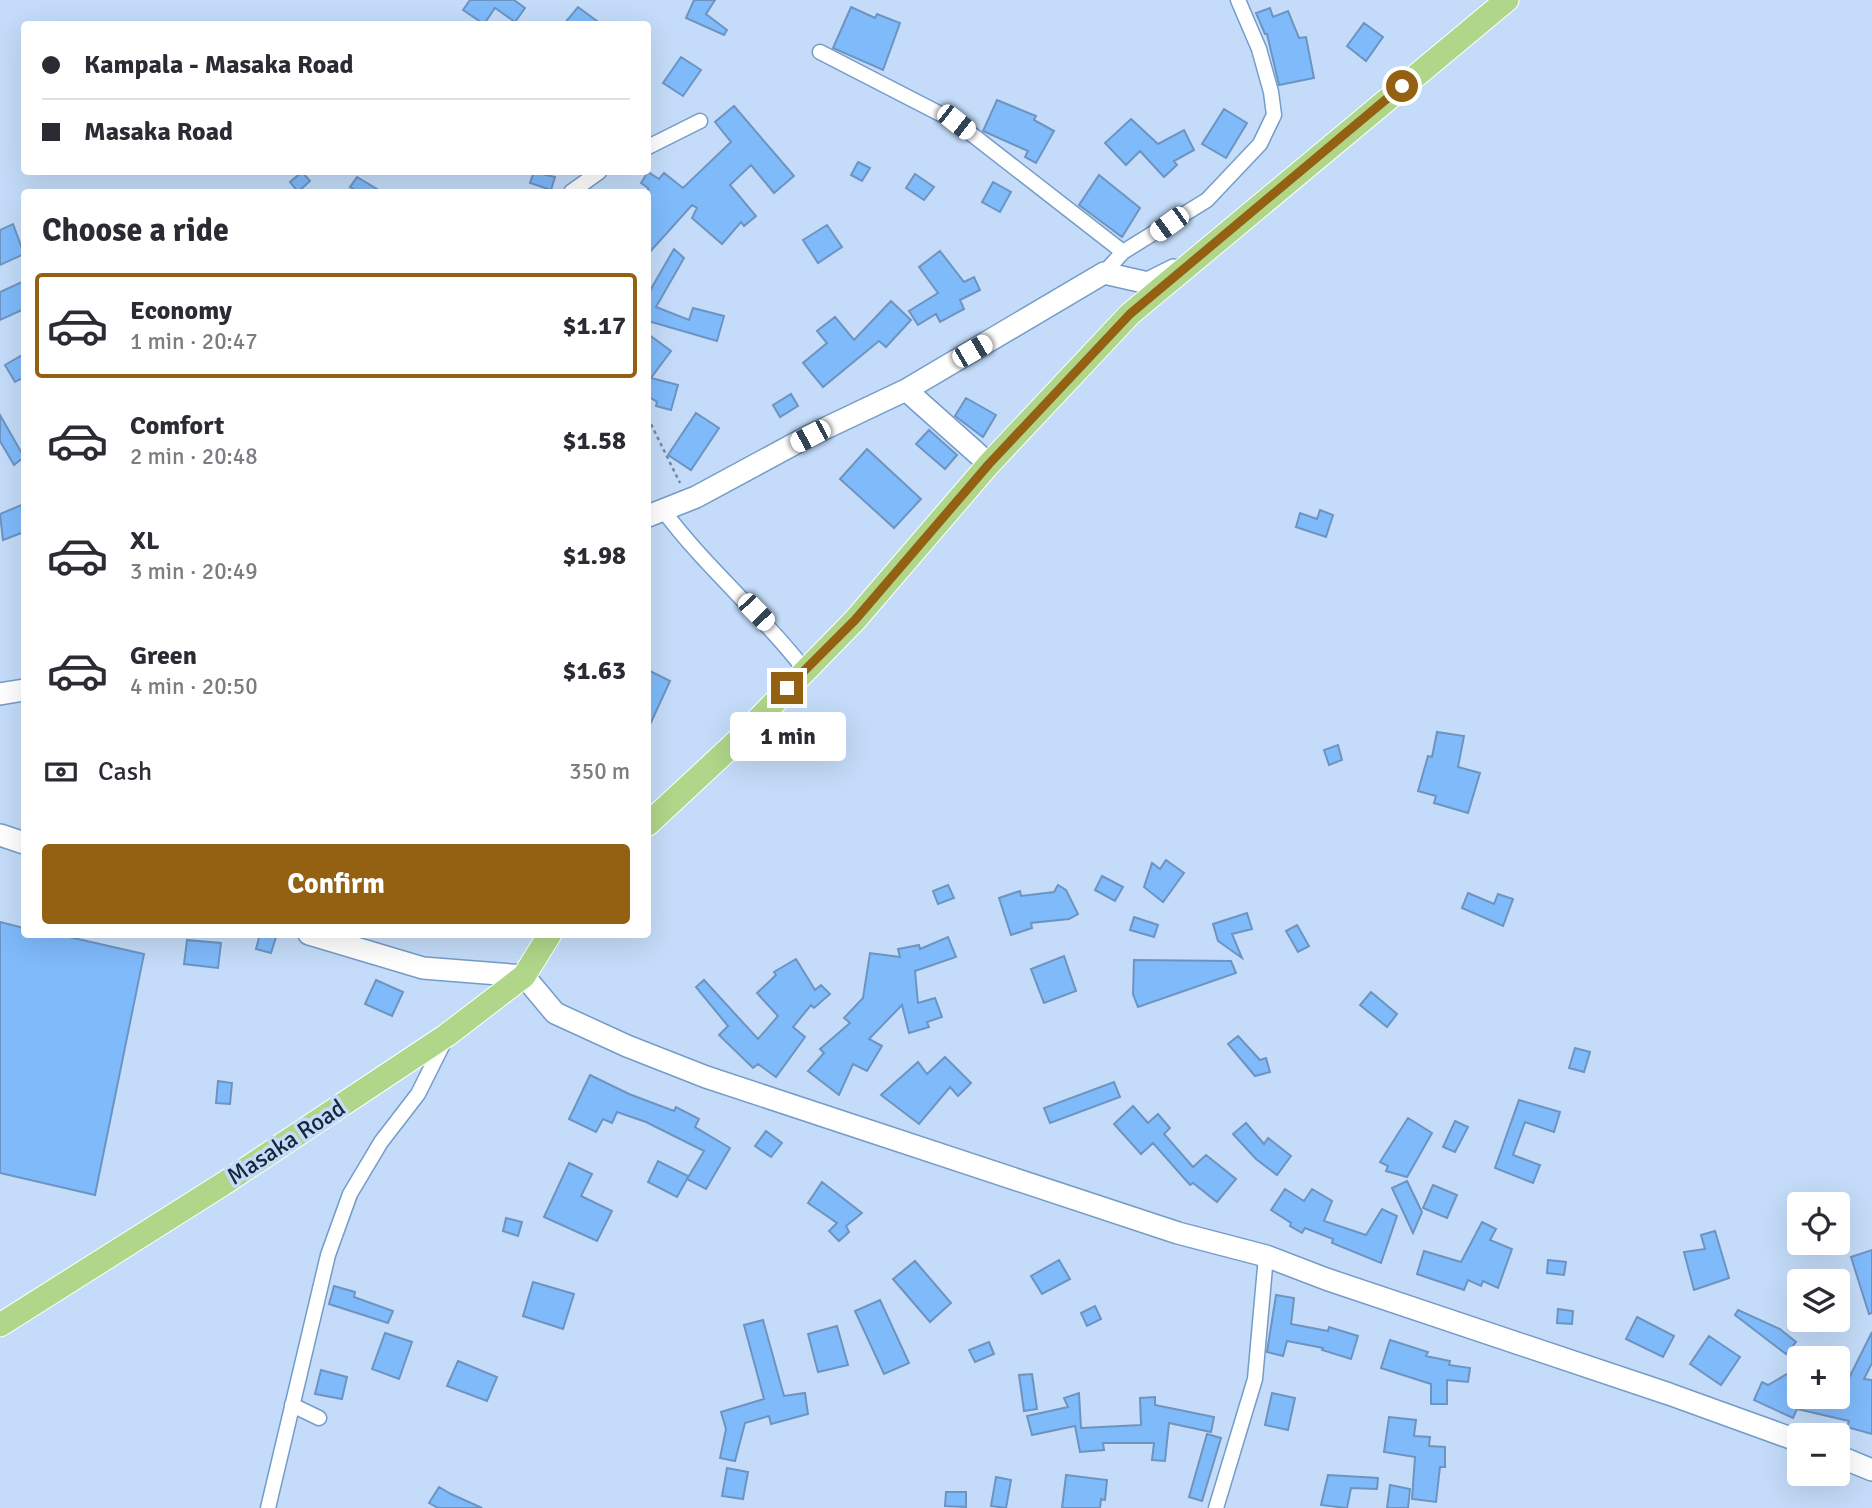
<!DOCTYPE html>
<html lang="en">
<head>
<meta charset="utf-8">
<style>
	body { margin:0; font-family:Signika,sans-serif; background:#f7f7f7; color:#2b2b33; height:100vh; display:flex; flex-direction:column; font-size:26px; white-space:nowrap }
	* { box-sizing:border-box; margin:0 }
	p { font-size:23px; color:#7c7c81 }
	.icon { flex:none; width:38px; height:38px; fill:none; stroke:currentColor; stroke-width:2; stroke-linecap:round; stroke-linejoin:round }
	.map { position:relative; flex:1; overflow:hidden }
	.drawer { position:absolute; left:21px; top:189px; width:630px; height:749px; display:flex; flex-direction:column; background:#fff; border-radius:7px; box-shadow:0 7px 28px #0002 }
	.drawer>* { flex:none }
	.top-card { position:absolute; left:21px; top:21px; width:630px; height:154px; border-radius:7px; box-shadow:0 7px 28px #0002; display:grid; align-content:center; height:154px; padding:0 21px; background:#fff }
	.fabs { position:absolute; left:1787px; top:1192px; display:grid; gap:14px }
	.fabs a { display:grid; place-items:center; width:63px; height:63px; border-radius:7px; background:#fff; box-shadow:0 7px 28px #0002; font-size:35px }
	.end { position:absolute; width:32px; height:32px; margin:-16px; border:9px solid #936111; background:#fff; box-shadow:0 0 0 4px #fff }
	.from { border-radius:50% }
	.bubble { position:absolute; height:49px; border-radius:7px; background:#fff; box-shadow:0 7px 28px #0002; font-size:23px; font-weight:700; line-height:49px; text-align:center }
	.car { position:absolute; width:21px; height:42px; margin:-21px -10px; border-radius:9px; box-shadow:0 0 5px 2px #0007; background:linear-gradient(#fff 24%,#345 0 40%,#fff 0 76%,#345 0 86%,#fff 0) }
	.top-card b { display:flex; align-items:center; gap:24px; height:66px; font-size:26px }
	.top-card b+b { border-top:2px solid #e1e1e2 }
	.top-card i { width:18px; height:18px; background:#2b2b33 }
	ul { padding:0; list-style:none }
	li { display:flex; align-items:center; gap:21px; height:105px; margin:0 14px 10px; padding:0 7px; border:4px solid transparent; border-radius:7px }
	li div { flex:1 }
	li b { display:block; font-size:26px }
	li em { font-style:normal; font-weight:700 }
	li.current { border-color:#936111 }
	li>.icon { width:63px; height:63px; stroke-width:1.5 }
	h2 { padding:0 21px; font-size:32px; line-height:84px }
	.pay { display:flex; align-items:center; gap:18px; height:77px; padding:0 21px; font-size:26px }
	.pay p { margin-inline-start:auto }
	.button { display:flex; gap:14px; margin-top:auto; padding:14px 21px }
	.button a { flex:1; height:80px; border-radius:7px; background:#936111; color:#fff; font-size:28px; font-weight:700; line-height:80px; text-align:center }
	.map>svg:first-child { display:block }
	.building { fill:#7fbafb; stroke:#6d94c1; stroke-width:2 }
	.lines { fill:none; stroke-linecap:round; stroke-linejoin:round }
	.street-casing { stroke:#749cc9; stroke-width:17 }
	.secondary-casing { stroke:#749cc9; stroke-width:24 }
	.primary-casing { stroke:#fff; stroke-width:25 }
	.path { stroke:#7489a0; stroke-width:2.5; stroke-dasharray:3.5 3.5; stroke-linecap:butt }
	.street { stroke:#fff; stroke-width:14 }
	.secondary { stroke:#fff; stroke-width:21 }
	.primary { stroke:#b0d689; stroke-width:23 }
	.route { stroke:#936111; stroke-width:9 }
	.labels { text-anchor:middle; stroke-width:7; stroke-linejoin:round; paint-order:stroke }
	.street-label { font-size:24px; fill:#172739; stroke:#c4dcf9 }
</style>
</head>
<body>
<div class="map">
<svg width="1872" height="1508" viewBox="0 0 1872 1508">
	<rect width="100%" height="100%" fill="#c4dcf9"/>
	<path class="building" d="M470,0h44l11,8 -10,14 -20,-14 -11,16 -21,-14z
		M694,0h21l-9,14 21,16 -3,5 -38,-17z
		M578,7l23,17h-37z
		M851,7l24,11 2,-4 23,9 -17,47 -50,-22z
		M1270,8l3,9 15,-6 11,27 7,-1 8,41 -35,7 -12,-51h-2l-9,-21z
		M1364,23l19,14 -17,24 -19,-15z
		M681,57l20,13 -18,26 -20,-13z
		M997,100l39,16 -2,4 20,11 -18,32 -11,-6 3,-6 -45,-20z
		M734,106l60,70 -20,17 -23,-28 -21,20 26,31 -12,10 -3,-4 -19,22 -30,-26 5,-10 -5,-3 -44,49v-66l-7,-5 7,-11 11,7 5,-6 19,15 48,-46 -16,-20z
		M1224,109l23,14 -21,35 -24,-14z
		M1131,119l27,25 26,-14 10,20 -20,11 3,4 -13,12 -24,-26 -14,14 -21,-22z
		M858,162l12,6 -8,13 -11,-6z
		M302,172l8,9 -12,11 -8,-10z
		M534,172l21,5 -4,13 -21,-7z
		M915,174l19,13 -10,13 -18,-12z
		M1099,175l41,33 -18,29 -43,-32z
		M357,177l25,15h-23l-9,-5z
		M993,182l18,10 -11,20 -18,-10z
		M13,224l11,30 -24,11v-35z
		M827,225l15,22 -24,16 -15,-23z
		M674,249l10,9 -28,49 33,13 4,-12 31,8 -7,25 -69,-20v-27z
		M940,251l24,31 10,-5 6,13 -20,10 4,9 -24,13 -4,-8 -18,11 -9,-14 29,-18 -19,-26z
		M24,281v28l-24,11v-28z
		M891,301l20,19 -25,27 -7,-6 -56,46 -20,-24 24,-20 -10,-12 18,-14 19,23z
		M648,334l23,17 -20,27 27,7 -7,25 -15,-4 1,-4 -9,-6z
		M24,354v23l-9,5 -10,-17z
		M791,394l7,12 -18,11 -7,-12z
		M966,398l30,17 -13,22 -28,-21z
		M696,413l23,15 -28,42 -23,-15z
		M0,415l24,42 -10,8 -14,-24z
		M929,430l28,25 -12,14 -29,-25z
		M867,449l54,50 -27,29 -54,-49z
		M24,504v28l-21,8 -3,-26z
		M1320,510l13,5 -7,22 -30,-10 4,-14 17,6z
		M648,670l22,11 -22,48z
		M1437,732l27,4 -6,31 22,6 -12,40 -34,-10 2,-7 -18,-5 10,-35 4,1z
		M1338,745l4,15 -13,5 -5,-15z
		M1166,860l18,13 -21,29 -19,-15 8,-24 8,6z
		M1102,876l21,11 -8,14 -20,-11z
		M948,885l6,13 -16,6 -5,-13z
		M1058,885l8,5 12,24 -9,5 -38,4 1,5 -21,7 -12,-37 21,-7 1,5 33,-4z
		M1468,893l26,11 4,-10 15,5 -10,27 -41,-18z
		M1247,913l5,16 -20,5 10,24 -24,-17 -5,-17z
		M1134,917l24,8 -4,12 -24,-7z
		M0,922l24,6v6h32l88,20 -49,241 -95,-22z
		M1297,925l12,21 -11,6 -12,-21z
		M260,934h17l-6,19 -15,-4z
		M948,937l8,20 -41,14 3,32 17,-5 7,19 -15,5 2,5 -20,6 -7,-28 -33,34 13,7 -15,25 -14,-7 -14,31 -31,-24 16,-18 -4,-4 30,-26 -6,-5 19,-20 7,-45 30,4 -2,-8 21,-4 1,4z
		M187,940l34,3 -3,25 -34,-4z
		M1064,956l12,35 -32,12 -13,-34z
		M796,959l19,31 6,-5 9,9 -16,14 -3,-3 -18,22 12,10 -29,40 -18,-13 -5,4 -34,-33 9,-9 -32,-39 8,-7 54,59 20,-23 -21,-23 19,-18 -2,-3z
		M1134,960l97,1 5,12 -98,34 -5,-13z
		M376,980l27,12 -11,24 -27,-12z
		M1371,992l26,22 -10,13 -27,-22z
		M1238,1036l22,24 6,-2 4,14 -15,4 -27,-32z
		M1575,1048l15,4 -6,20 -15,-4z
		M945,1057l26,26 -13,13 -8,-9 -31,37 -38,-29 37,-33 9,12z
		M590,1075l39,19 45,17 2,-4 23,12 -4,8 35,21 -24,41 -19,-10 -10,18 -29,-15 10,-21 30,15 -1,3 17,-28 -58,-29 -29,-10 -5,11 -9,-4 -7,13 -27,-13z
		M218,1081l14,2 -2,21 -14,-1z
		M1114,1082l6,15 -70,26 -6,-15z
		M1519,1100l41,12 -6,20 -29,-10 -12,33 27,10 -7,18 -38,-15z
		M1133,1106l15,17 10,-9 12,14 -6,6 29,33 13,-12 30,24 -19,23 -24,-19 -3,2 -37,-42 -12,11 -27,-30z
		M1408,1118l24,15 -25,44 -21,-6 2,-5 -8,-4z
		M1455,1121l13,6 -13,25 -12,-5z
		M1246,1123l18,21 4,-6 23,18 -14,19 -21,-16 -23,-25z
		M766,1131l16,12 -11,14 -16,-11z
		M569,1163l23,11 -11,22 31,15 -15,30 -53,-24z
		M1407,1181l15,31 -9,21 -21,-45z
		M822,1182l40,31 -16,13 3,6 -10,9 -10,-10 8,-8 -29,-20z
		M1433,1185l24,10 -10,23 -24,-10z
		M1285,1189l19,12 8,-12 20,12 -8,20 42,14 16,-26 15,7 -16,47 -49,-20 1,-4 -28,-11 -3,5 -12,-7 1,-3 -20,-13z
		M506,1218l16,4 -4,14 -15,-5z
		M1482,1222l14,7 -6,11 22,9 -14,39 -15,-7 -2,5 -13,-6 -4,10 -47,-16 7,-23 37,11z
		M1715,1231l14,47 -35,12 -10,-38 21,-3 -4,-14z
		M1872,1250v63l-3,1 -18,-57z
		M1059,1260l11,19 -28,15 -11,-18z
		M1548,1260l18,2 -2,13 -17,-2z
		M915,1261l36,42 -21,19 -37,-43z
		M533,1282l41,12 -11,35 -40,-13z
		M334,1286l21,6 -1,5 39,14 -5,12 -59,-19z
		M1276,1295l18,3 -3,26 37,7 1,-4 29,9 -7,23 -29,-9 1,-2 -36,-7 -4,15 -16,-4z
		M880,1300l29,63 -25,11 -29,-63z
		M1095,1306l6,13 -14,7 -6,-13z
		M1558,1309l15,2 -1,13 -15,-1z
		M1738,1310l42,19 16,13 -10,12 -51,-39z
		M1637,1317l37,19 -11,21 -37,-18z
		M763,1320l21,76 21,-3 3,21 -37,10 -2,-8 -24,7 -10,38 -15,-3 6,-29 -5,-17 43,-13 -20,-74z
		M837,1326l11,39 -30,7 -10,-38z
		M1872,1332v31l-8,16 8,1v54l-25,-7 2,-6 -52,-12 -4,9 -39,-18 8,-18 6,3 26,-15 5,10v16h41z
		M385,1333l27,9 -13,37 -27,-10z
		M1709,1336l31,21 -19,28 -31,-21z
		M1390,1340l38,12 -2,4 24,5 -1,4 21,3 -2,14 -21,-2v24h-16v-20l-50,-16z
		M989,1342l5,12 -19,8 -6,-12z
		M458,1361l39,16 -10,24 -40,-15z
		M321,1370l26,7 -5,22 -27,-5z
		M1032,1374l5,35 -13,2 -5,-36z
		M1079,1393l2,35 60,-3 -1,-27 15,-1v8l59,12 -3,15 -42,-9 -4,38 -13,-1 2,-17h-51l1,7 -24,2 -5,-26 -43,9 -5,-19 41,-9 -4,-9z
		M1272,1393l23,5 -7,32 -23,-5z
		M1389,1417l27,3 -2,16 16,1 -1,9 16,1v20h-5l-4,35 -24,-3 3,-42 -31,-5z
		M1207,1434l14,4 -19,63 -13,-4z
		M727,1468l21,4 -5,27 -21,-3z
		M1066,1475l41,5 -2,20 -4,-1 -1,9h-38z
		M1328,1475l50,3 -1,11 -26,-1 -4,20 -26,-3z
		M996,1477l15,3 -5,28 -15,-2z
		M1390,1485l20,4 -2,19h-21z
		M439,1487l12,7 31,14h-44l-9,-5z
		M946,1492h20v15l-21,-1z"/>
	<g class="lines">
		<defs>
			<path id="street" d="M820,52l136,70 167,130
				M648,147l52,-26
				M571,192l28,-20
				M1104,273l19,-21 84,-52 53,-56 11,-23 3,-6 -3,-23 -12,-43 -21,-49
				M663,510c42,57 98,103 141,159
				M292,1405l27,13
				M268,1508l60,-253 22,-61 31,-52 37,-48 27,-54
				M1216,1508l39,-129 11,-123"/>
			<path id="secondary" d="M906,390l83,74
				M648,516l48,-19 113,-61 97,-46 198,-117 44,10 26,-13
				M0,694l24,-4
				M0,835l24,8
				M309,934l114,34 101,8 31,37 72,33 79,31 472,156 88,23 60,23 343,115 130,47
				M1838,1456l34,14"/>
			<path id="primary" d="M648,824l86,-80 121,-124 134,-156 141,-150 377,-314
				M0,1325l223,-141 224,-149 77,-59 26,-42"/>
		</defs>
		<use href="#street" class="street-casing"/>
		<use href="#secondary" class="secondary-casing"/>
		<use href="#primary" class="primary-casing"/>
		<path class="path" d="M648,418l32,65"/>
		<use href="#street" class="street"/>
		<use href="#secondary" class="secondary"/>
		<use href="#primary" class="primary"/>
	</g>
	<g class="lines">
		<path class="route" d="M787,688l68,-68 134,-156 141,-150 272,-228"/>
	</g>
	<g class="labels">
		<g class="street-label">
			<text transform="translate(286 1142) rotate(-33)" y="8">Masaka Road</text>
		</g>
	</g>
</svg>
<div class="fabs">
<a><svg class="icon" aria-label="locate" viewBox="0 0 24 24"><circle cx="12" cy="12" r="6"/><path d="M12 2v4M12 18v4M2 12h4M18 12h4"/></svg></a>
<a><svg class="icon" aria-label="layers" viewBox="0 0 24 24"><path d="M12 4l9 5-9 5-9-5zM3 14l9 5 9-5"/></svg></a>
<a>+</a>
<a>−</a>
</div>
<i class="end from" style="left:1402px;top:86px"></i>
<i class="end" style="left:787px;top:688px"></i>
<div class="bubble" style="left:730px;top:712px;width:116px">1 min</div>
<i class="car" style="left:956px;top:122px;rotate:128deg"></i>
<i class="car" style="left:1169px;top:224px;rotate:234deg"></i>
<i class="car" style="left:972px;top:351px;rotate:60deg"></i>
<i class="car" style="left:810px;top:436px;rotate:242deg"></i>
<i class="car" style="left:756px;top:612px;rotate:136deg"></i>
<div class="top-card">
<b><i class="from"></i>Kampala - Masaka Road</b>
<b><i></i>Masaka Road</b>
</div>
<section class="drawer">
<h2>Choose a ride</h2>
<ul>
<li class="current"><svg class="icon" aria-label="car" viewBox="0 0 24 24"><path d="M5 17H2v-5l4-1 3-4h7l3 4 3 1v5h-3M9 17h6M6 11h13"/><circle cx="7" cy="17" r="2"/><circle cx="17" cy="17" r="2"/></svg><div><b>Economy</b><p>1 min · 20:47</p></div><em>$1.17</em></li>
<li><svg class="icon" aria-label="car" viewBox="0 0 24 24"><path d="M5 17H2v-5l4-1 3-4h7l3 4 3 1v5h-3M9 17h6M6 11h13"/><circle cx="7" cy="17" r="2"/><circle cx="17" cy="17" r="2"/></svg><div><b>Comfort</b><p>2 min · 20:48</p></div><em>$1.58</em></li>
<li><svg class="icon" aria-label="car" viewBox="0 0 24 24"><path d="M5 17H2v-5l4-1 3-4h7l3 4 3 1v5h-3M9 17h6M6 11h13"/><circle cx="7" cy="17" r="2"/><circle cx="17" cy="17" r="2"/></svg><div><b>XL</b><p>3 min · 20:49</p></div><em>$1.98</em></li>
<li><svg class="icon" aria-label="car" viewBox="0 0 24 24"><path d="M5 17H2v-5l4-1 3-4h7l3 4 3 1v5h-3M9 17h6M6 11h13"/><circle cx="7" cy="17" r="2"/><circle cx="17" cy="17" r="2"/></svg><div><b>Green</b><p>4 min · 20:50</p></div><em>$1.63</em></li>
</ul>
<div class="pay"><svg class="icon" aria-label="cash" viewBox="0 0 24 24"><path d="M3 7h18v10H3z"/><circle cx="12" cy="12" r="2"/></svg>Cash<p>350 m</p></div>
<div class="button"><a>Confirm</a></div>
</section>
</div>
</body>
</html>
